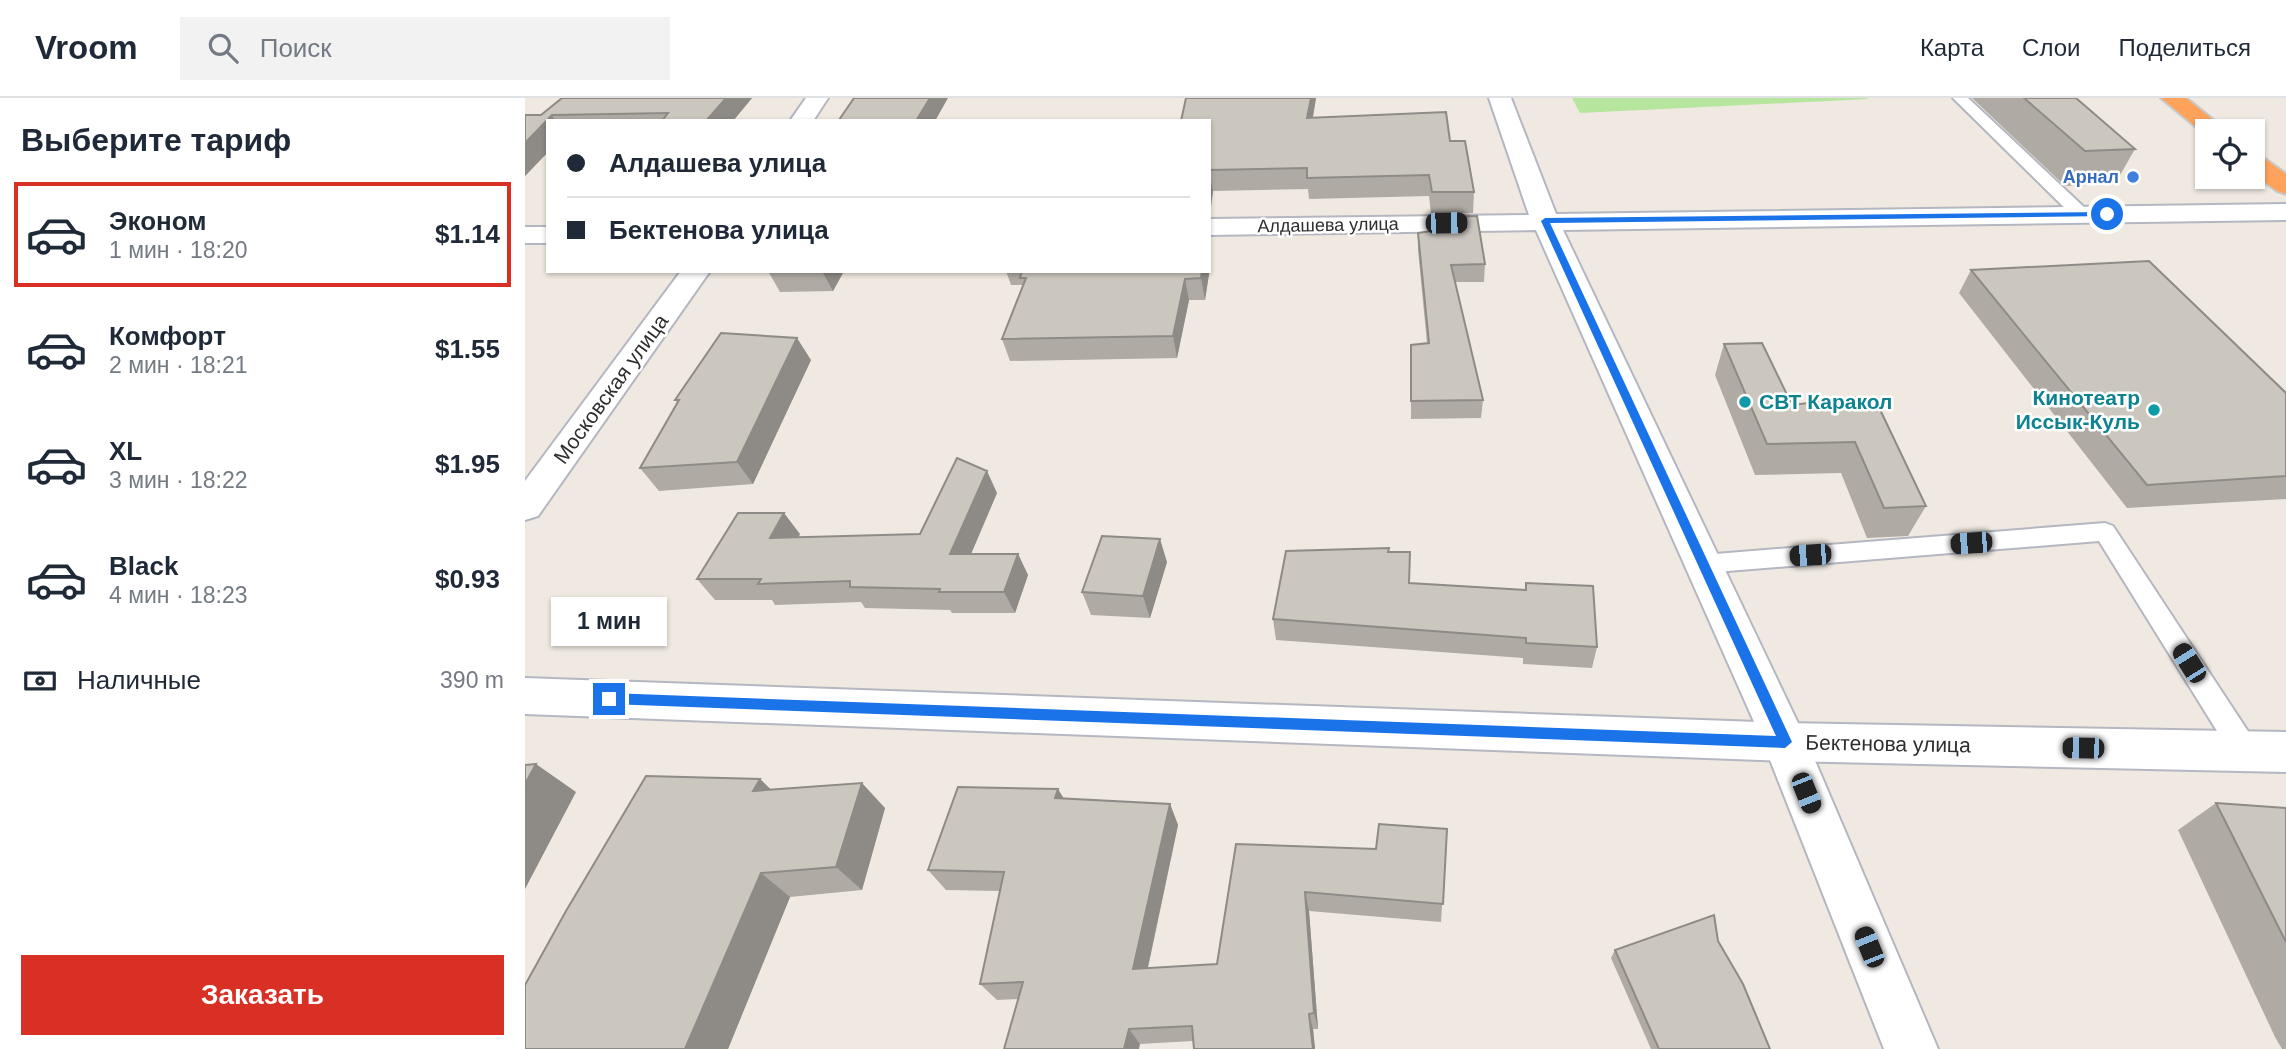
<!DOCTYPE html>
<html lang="ru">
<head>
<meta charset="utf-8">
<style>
	body { margin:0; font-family:Arial,sans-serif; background:#f2f2f3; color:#1f2937; height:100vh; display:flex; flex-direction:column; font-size:26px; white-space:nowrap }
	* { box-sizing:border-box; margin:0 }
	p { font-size:23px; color:#747a83 }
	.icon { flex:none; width:38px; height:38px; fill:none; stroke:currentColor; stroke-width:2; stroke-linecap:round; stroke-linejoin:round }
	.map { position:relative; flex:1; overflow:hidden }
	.panel { display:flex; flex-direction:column; background:#fff; width:525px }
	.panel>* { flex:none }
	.guide { position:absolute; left:21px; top:21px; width:665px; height:154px; border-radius:0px; box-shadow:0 2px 5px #0004; display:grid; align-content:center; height:154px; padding:0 21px; background:#fff }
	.buttons { position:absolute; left:1670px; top:21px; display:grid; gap:14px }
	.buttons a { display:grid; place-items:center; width:70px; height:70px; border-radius:0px; background:#fff; box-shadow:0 2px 5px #0004; font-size:35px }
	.end { position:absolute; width:32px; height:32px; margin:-16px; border:9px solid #1a73e8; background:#fff; box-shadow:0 0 0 4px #fff }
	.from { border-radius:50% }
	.bubble { position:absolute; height:49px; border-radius:0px; background:#fff; box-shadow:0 2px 5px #0004; font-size:23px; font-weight:600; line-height:49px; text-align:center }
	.car { position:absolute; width:21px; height:42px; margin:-21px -10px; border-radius:9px; box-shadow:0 0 5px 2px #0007; background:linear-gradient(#222 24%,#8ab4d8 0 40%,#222 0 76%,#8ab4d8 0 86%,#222 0) }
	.guide b { display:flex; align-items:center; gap:24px; height:66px; font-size:26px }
	.guide b+b { border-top:2px solid #e0e1e3 }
	.guide i { width:18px; height:18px; background:#1f2937 }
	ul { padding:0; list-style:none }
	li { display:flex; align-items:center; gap:21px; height:105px; margin:0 14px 10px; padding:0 7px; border:4px solid transparent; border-radius:0px }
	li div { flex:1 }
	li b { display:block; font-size:26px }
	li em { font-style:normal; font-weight:600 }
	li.active { border-color:#d93025 }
	li>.icon { width:63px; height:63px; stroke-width:1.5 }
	h2 { padding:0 21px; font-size:32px; line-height:84px }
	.pay { display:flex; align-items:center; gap:18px; height:77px; padding:0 21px; font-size:26px }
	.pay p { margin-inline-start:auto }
	.button { display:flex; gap:14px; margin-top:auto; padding:14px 21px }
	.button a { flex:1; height:80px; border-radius:0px; background:#d93025; color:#fff; font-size:28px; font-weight:600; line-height:80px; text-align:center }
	header { display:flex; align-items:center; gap:42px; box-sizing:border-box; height:98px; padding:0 35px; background:#fff; border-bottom:2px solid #e0e1e3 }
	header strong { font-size:33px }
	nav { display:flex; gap:38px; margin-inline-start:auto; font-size:24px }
	.search { width:490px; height:63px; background:#f2f2f3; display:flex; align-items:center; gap:18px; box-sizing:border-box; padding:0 24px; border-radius:0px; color:#747a83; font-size:26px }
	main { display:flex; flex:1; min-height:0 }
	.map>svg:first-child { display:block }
	.green { fill:#b6e59e }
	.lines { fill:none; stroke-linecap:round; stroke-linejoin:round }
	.lane-casing { stroke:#b4b7c1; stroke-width:4 }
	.street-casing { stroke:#b4b7c1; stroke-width:4 }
	.secondary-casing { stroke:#b4b7c1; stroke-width:4 }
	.highway-casing { stroke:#c9c9c9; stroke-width:4 }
	.lane { fill:#fff; fill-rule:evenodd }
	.street { fill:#fff; fill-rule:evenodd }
	.secondary { fill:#fff; fill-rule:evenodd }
	.highway { fill:#ffa35c; fill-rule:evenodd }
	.wall { fill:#afaba4 }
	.shaded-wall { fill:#8e8b86 }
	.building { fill:#cbc7bf; stroke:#8e8b86; stroke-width:2 }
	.route { fill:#1a73e8 }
	.shop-dot { fill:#3f7fe0; stroke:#fff; stroke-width:2.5 }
	.culture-dot { fill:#0f9aa8; stroke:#fff; stroke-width:2.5 }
	.labels { text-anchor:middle; stroke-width:5; stroke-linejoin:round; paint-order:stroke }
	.far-shop-label { font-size:18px; font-weight:bold; fill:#366cbe; stroke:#fff; text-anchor:end }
	.far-street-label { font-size:18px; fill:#2e2e2e; stroke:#fff }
	.street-label { font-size:21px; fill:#2e2e2e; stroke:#fff }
	.culture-label { font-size:21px; font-weight:bold; fill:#0d838f; stroke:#fff; text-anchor:end }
</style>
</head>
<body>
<header>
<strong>Vroom</strong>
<div class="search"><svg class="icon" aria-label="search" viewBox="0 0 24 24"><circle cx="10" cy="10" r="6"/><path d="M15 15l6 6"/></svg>Поиск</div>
<nav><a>Карта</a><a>Слои</a><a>Поделиться</a></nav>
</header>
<main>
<section class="panel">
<h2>Выберите тариф</h2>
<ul>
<li class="active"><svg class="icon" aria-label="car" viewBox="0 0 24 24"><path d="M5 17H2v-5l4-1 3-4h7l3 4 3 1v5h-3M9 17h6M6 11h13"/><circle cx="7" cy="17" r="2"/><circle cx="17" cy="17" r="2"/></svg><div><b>Эконом</b><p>1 мин · 18:20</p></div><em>$1.14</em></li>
<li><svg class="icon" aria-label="car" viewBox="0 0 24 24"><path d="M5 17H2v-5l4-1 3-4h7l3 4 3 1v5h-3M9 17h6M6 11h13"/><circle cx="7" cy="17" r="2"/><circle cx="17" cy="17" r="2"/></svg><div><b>Комфорт</b><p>2 мин · 18:21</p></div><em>$1.55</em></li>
<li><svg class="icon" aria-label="car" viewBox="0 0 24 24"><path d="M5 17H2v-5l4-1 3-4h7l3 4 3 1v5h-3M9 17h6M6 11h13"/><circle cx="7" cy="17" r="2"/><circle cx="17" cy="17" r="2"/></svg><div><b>XL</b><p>3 мин · 18:22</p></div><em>$1.95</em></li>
<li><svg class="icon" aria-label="car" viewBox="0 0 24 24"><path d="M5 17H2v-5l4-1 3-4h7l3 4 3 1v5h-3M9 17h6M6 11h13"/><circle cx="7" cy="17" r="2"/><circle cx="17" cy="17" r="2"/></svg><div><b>Black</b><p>4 мин · 18:23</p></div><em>$0.93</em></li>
</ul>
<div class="pay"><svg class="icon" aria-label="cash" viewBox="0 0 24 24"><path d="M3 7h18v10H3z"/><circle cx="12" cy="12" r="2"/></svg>Наличные<p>390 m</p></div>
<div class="button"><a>Заказать</a></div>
</section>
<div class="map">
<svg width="1761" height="951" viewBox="0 0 1761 951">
	<rect width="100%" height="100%" fill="#efe9e1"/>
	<path class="green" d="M1047,0h295l1,1 -288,14z"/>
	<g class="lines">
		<defs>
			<path id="lane" d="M1428,0h15l119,112 2,4 -2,4h-12z
				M1580,425l8,3 142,216 4,9 -4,9 -10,4 -10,-4 -136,-219 -396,32 -9,-2 -3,-7 3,-7 9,-2z"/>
			<path id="street" d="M281,0h22l-15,23h-23z
				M156,173h29l-172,245 -13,4v-39z
				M0,580l1260,45 501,9v40l-501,-11 -1260,-47z"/>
			<path id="secondary" d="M964,0h22l45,116 730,-10v16l-723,10 244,512 131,307h-54l-121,-307 -227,-512 -327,5v-16l320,-4z
				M0,129h23v16h-23z"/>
			<path id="highway" d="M1636,0h25l41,33h-20v5z
				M1727,56l9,2 25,18v20l-9,-3 -25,-18z"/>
		</defs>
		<use href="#lane" class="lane-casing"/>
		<use href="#street" class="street-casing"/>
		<use href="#secondary" class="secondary-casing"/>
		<use href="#highway" class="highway-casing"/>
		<use href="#lane" class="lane"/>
		<use href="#street" class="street"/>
		<use href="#secondary" class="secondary"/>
		<use href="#highway" class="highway"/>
	</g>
	<path class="wall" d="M227,0l-19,23h-185v31l-23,24v-61h16z
		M661,0h130l-3,20 137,23 24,51 -1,21 -42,1 -2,-18 -120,3 -1,-10 -95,2 -3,25z
		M1447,0h104l59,51 -20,35 -50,2z
		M910,119l50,47 -1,18h-29l28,118 -2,18 -70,1v-74l16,-2 -9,-93v-17l16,-3z
		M686,163l-6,39h-16l-12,58 -167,3 -8,-22 21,-52 -1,-2h-11l-5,-14h203z
		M1446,172l315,123v106l-159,9 -168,-215z
		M243,173h76l-11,20 -53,1z
		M1199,246l68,61 68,-8 66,109 -18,30 -41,2 -26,-65 -86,2 -40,-100z
		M286,262l-58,124 -94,7 -19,-23 38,-65 -3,-3z
		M472,395l-26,61h47l10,21 -13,38h-63l-2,-3 -85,-2 -4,-6 -86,3 -3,-5h-57l-18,-21 103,-45 -2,4 122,-4z
		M864,454l20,31 116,7 1,-7 71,64 -5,21 -69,-4v-6l-247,-18 -3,-21z
		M642,464l-17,56 -59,-3 -9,-23z
		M235,681l11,11 114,18 -23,82 -72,7 -62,152h-203z
		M539,700l106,6 8,21 -30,143 69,-4 19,-120 140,5 71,-20 -6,93 -132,-11 9,118h-5l2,20h-121l-1,-8 -53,3 -122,-45 -21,1 -17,-16 20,-93 -54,-1 -18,-20z
		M1691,705l70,5v241h-4l-7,-12 -97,-207z
		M1193,843l52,108h-119l-40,-91 4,-8z"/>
	<path class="shaded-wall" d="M201,0h26l-19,23h-27z
		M405,0h18l-13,23h-19z
		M786,0h5l-7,40 -2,-20z
		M27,17l3,6h-7v31l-23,24v-33z
		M684,72l4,21 -4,26z
		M684,153l2,10 -6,39 -4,-22 1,-7h7z
		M297,173h22l-11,20z
		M660,181l4,21 -12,58 -4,-22z
		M272,240l14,22 -58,124 -16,-22z
		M462,373l10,22 -35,82 -12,-21z
		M259,415l16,21 -14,26 -16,-22z
		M635,441l7,23 -17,56 -7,-22z
		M493,456l10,21 -13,38 -11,-21z
		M11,666l40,28 -51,97v-105z
		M235,681l27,26 -34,-14z
		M337,685l23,25 -23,82 -26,-23z
		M533,691l13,21 -16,-12z
		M645,706l8,21 -34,160 -11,-16z
		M236,775l29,24 -62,152h-43z
		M780,794l4,19 9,118 -4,-16z
		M784,916l4,15 2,20h-2z
		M604,931l11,15 -1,5h-15z"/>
	<path class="building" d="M37,0h164l-20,23h-44l6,-8 -116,2 -27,28v-28h16z
		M329,0h76l-14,23 -77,-1z
		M661,0h125l-4,20 139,-6 4,29h15l9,51h-42l-3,-17 -122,3v-10l-98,2v2v-51h-28z
		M1499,0h52l59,51 -50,2z
		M952,118l8,48 -34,1 32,135 -72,1v-56l18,-2 -11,-110 19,-3 -2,-13z
		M1624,163l137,132v83l-139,9 -176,-215z
		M497,173h180l-1,7 -16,1 -12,57 -171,3 24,-61h-6z
		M196,235l76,5 -60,124 -97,6 39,-68h-4z
		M1237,245l30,62 68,-8 15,2 51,107 -42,2 -29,-66 -88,2 -43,-100z
		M432,360l30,13 -37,83h68l-14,38h-65l1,-3 -90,-2v-6l-92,3 3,-5h-64l41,-66h46l-14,25 150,-4z
		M577,438l58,3 -17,57 -61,-4z
		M864,450l-1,4h22l-1,31 117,7v-7l67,3 4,61 -71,-4v-5l-253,-19 13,-68z
		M11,666l-11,20v-19z
		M121,678l114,3 -7,12 109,-8 -26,84 -75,6 -76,176h-160v-64l41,-74z
		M433,689l100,2 -3,9 115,6 -37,165 84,-5 19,-120 140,5 3,-25 68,5 -4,75 -138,-12 9,121 -5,1 4,35h-119l-2,-23 -63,3 -5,20h-120l19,-67 -43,2 24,-112 -76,-2z
		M1691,705l70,5v134z
		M1189,817l4,26 25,43 27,65h-111l-44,-99z"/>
	<path class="route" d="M1582,114l3,4 -560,7 242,519 -7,6 -1176,-44 -6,-5 6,-6 1167,43 -235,-515 4,-3z"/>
	<circle class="shop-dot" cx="1608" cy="79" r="7"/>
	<g class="culture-dot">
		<circle cx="1220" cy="304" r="7"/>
		<circle cx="1629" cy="312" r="7"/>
	</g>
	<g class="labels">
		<g class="far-shop-label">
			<text x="1594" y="85">Арнал</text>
		</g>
		<g class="far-street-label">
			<text transform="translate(803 127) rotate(-1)" y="6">Алдашева улица</text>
		</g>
		<g class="street-label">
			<text transform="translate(86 291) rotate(-54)" y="7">Московская улица</text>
			<text transform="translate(1363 646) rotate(1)" y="7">Бектенова улица</text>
		</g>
		<g class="culture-label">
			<text x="1615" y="307">Кинотеатр<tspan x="1615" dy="24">Иссык-Куль</tspan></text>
			<text x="1234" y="311" text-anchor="start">СВТ Каракол</text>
		</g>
	</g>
</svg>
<div class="buttons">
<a><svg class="icon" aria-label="locate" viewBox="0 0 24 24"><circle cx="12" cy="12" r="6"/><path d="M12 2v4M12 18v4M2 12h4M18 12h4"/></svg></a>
</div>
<i class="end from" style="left:1582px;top:116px"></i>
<i class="end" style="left:84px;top:601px"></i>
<div class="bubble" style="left:26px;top:499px;width:116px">1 мин</div>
<i class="car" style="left:921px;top:125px;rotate:89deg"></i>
<i class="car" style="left:1446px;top:445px;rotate:266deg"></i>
<i class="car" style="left:1285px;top:457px;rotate:266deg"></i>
<i class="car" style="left:1664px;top:565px;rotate:328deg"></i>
<i class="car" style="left:1558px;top:650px;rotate:271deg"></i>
<i class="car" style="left:1281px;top:695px;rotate:158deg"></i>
<i class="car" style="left:1344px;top:849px;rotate:338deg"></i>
<div class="guide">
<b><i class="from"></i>Алдашева улица</b>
<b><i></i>Бектенова улица</b>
</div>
</div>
</main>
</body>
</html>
